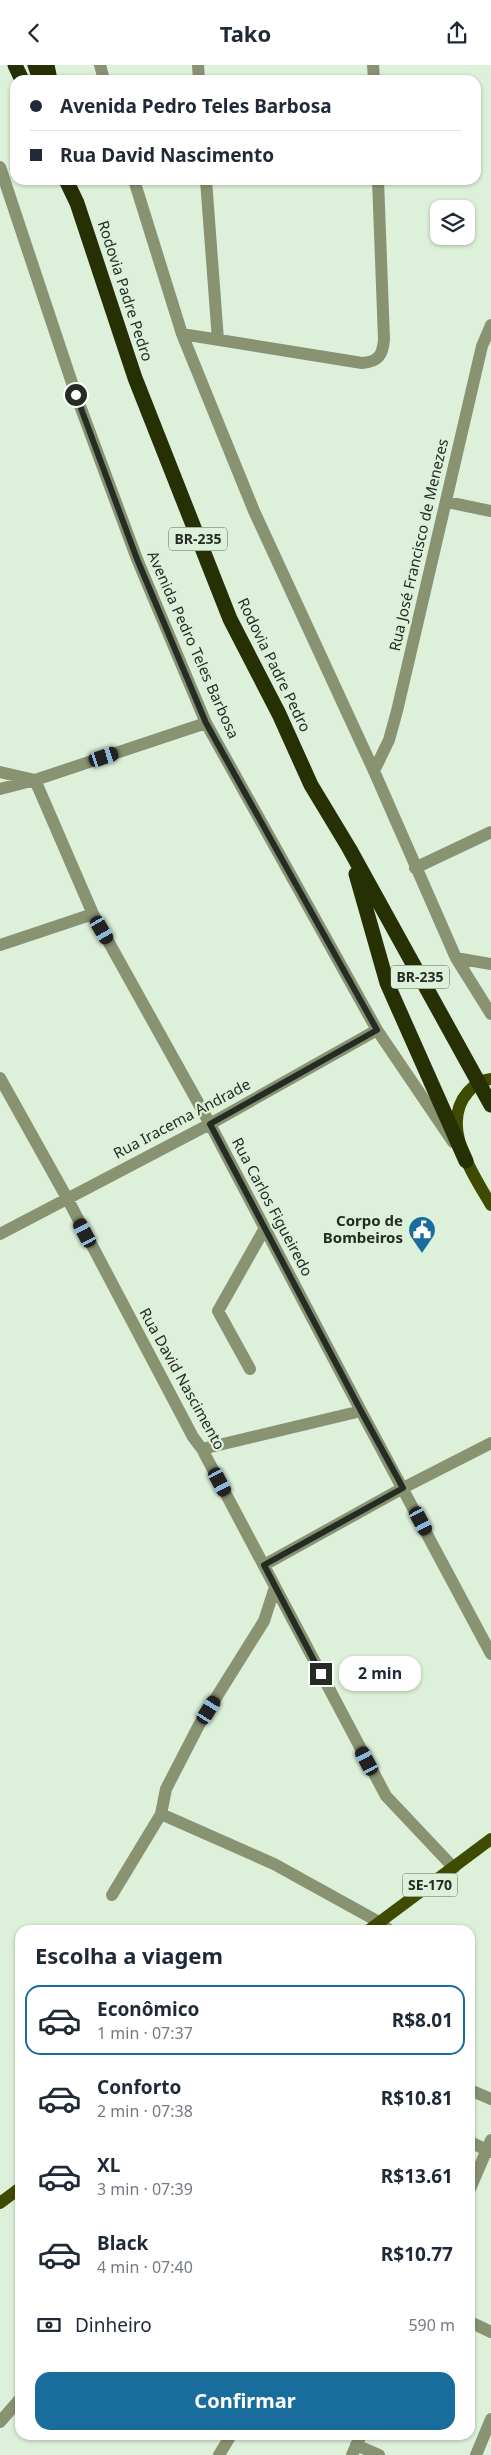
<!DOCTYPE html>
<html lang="pt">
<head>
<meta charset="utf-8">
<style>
	body { margin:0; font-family:"Noto Sans",sans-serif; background:#f6f6f7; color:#1f2937; height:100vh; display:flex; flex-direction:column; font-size:19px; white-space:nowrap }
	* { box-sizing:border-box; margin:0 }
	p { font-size:16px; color:#747a83 }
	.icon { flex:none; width:28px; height:28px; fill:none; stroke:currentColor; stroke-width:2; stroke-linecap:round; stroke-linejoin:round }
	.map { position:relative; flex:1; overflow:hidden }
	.details { position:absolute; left:15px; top:1860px; width:460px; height:515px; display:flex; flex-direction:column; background:#fff; border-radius:15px; box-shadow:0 1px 4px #0004 }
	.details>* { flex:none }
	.top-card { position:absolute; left:10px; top:10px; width:471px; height:110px; border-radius:15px; box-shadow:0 1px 4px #0004; display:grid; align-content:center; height:110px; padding:0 20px; background:#fff }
	.controls { position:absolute; left:430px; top:135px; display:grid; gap:10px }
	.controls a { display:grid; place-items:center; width:45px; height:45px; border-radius:10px; background:#fff; box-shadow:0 1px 4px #0004; font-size:25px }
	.end { position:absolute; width:22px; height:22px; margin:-11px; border:6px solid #252c24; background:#fff; box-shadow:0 0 0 2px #fff }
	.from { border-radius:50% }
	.bubble { position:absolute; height:35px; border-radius:15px; background:#fff; box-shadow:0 1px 4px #0004; font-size:16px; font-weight:700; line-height:35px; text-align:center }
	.car { position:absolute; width:15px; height:30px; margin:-15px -8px; border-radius:6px; box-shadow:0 0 4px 1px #0007; background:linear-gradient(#222 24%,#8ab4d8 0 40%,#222 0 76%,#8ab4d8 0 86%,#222 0) }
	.top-card b { display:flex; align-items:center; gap:18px; height:48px; font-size:19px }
	.top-card b+b { border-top:1px solid #e0e1e3 }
	.top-card i { width:12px; height:12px; background:#1f2937 }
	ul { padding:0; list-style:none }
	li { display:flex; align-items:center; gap:15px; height:70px; margin:0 10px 8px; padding:0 10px; border:2px solid transparent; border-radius:15px }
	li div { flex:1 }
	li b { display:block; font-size:19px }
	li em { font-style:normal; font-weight:700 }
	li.active { border-color:#186d9d }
	li>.icon { width:45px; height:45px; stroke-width:1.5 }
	h2 { padding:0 20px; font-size:22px; line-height:60px }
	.pay { display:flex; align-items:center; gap:12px; height:55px; padding:0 20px; font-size:19px }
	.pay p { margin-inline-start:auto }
	.action { display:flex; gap:10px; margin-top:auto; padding:10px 20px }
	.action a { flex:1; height:58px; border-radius:15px; background:#186d9d; color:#fff; font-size:20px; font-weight:700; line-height:58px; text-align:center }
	header { display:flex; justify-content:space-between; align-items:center; height:65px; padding:0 20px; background:#fff; font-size:22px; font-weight:700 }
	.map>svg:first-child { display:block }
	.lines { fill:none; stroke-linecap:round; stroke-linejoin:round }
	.minor { stroke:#899271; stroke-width:12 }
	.major { stroke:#3e4b01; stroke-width:12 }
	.highway { stroke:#273004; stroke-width:15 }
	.route { stroke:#252c24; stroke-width:6 }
	.labels { text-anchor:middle; stroke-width:4.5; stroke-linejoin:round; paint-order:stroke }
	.shield { fill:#ddf0d9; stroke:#5c675a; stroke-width:1 }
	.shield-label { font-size:14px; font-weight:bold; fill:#252c24 }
	.street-label { font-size:15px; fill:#252c24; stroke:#ddf0d9 }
	.poi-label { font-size:15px; font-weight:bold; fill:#252c24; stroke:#ddf0d9; text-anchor:end }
</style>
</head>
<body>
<header><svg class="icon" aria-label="back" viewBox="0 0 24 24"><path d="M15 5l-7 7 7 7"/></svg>Tako<svg class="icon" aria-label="share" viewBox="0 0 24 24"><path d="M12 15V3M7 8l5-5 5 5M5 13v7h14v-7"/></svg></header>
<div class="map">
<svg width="491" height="2390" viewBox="0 0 491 2390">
	<rect width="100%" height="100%" fill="#ddf0d9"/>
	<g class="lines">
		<path class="minor" d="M100,0l4,15
			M198,0l1,15
			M373,0l1,15
			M0,102l76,228 61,164 69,164 171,307 76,112
			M134,115l48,154 72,177 120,260 82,187 35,56
			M206,115l12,160
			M182,269l180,29c16,-1 21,-8 22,-24l-6,-159
			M447,437l44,9
			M374,706l15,-31 8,-29 85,-365 9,-21
			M0,707l35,8 171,-57
			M0,724l35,-9 58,134 117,210 151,287 130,243
			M415,803l76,-36
			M0,880l93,-31
			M456,893l35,6
			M0,1013l67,120 126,239 9,12 184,347 68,72
			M0,1169l210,-110 167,-94
			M250,1304l-32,-58 47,-83
			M202,1384l159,-38
			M264,1500l139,-77 88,-45
			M161,1749l113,50 105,58 10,8
			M112,1830l49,-81 5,-25 33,-64 65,-104 11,-34
			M470,2025l21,9
			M470,2077l21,10
			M470,2124l21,-49
			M470,2257l21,10
			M0,2357l20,-23
			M356,2380l23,10
			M219,2390l12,-20
			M352,2390l9,-20
			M476,2390l15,-36"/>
		<path class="major" d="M491,1014c-9,1 -17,6 -23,13 -29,33 5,82 23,113
			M369,1865l122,-91
			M0,2138l20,-15"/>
		<path class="highway" d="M15,0l7,15
			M35,0l5,15
			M47,0l3,15
			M66,115l11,23 58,175 95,241 49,95 32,71 38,63 142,257
			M356,809l31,109 79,178"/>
	</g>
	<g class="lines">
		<path class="route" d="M76,330l61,164 69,164 171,307 -167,94 151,287 42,77 -139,77 57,109"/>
	</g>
	<defs>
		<symbol id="civic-pin" viewBox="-11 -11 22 30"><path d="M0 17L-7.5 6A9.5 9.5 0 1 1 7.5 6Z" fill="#186d9d" stroke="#ddf0d9"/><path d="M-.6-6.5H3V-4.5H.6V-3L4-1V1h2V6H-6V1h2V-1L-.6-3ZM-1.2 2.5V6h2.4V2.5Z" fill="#fff"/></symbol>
	</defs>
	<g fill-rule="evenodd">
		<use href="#civic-pin" x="406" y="1149" width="32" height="43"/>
	</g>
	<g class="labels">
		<g class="shield">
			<rect x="169" y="462.5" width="58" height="23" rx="4"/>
			<rect x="391" y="900.5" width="58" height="23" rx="4"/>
			<rect x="402.5" y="1808.5" width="55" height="23" rx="4"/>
		</g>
		<g class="shield-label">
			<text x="198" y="479">BR-235</text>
			<text x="420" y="917">BR-235</text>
			<text x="430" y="1825">SE-170</text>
		</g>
		<g class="street-label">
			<text transform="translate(125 226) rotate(72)" y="5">Rodovia Padre Pedro</text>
			<text transform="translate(419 480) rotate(-77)" y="5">Rua José Francisco de Menezes</text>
			<text transform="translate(193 580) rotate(66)" y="5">Avenida Pedro Teles Barbosa</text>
			<text transform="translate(274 600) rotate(64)" y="5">Rodovia Padre Pedro</text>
			<text transform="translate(182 1054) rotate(-28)" y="5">Rua Iracema Andrade</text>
			<text transform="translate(272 1142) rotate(62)" y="5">Rua Carlos Figueiredo</text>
			<text transform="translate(182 1314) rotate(61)" y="5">Rua David Nascimento</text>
		</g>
		<g class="poi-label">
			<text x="403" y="1161">Corpo de<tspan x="403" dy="17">Bombeiros</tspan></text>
		</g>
	</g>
</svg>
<div class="controls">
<a><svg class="icon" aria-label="layers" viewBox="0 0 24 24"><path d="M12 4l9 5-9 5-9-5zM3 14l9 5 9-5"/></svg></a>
</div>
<i class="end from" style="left:76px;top:330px"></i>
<i class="end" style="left:321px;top:1609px"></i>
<div class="bubble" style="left:339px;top:1591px;width:82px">2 min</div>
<i class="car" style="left:104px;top:692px;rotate:72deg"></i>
<i class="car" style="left:102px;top:865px;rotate:150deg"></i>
<i class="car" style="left:85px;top:1168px;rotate:332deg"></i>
<i class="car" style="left:220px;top:1417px;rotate:152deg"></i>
<i class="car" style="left:421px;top:1456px;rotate:152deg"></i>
<i class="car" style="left:209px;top:1645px;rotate:32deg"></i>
<i class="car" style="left:367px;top:1696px;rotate:332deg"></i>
<div class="top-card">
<b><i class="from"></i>Avenida Pedro Teles Barbosa</b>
<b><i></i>Rua David Nascimento</b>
</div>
<section class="details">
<h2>Escolha a viagem</h2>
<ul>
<li class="active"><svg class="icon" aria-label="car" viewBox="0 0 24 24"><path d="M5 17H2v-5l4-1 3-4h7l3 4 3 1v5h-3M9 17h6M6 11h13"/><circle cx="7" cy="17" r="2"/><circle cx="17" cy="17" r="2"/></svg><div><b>Econômico</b><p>1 min · 07:37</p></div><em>R$8.01</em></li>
<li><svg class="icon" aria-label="car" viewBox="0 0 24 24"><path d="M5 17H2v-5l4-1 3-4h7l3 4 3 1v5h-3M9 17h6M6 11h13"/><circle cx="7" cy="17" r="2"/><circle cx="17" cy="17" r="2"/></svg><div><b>Conforto</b><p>2 min · 07:38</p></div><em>R$10.81</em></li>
<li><svg class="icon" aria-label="car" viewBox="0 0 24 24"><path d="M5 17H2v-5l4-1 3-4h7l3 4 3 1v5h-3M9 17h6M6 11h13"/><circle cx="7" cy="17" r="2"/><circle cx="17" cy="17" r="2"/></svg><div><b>XL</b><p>3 min · 07:39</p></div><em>R$13.61</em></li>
<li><svg class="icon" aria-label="car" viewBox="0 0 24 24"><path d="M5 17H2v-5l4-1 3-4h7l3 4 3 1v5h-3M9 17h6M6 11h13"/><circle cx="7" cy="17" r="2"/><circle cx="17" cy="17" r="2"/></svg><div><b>Black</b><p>4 min · 07:40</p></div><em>R$10.77</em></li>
</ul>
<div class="pay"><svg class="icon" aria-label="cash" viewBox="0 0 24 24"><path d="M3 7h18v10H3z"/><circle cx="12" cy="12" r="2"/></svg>Dinheiro<p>590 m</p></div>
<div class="action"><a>Confirmar</a></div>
</section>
</div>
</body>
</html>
